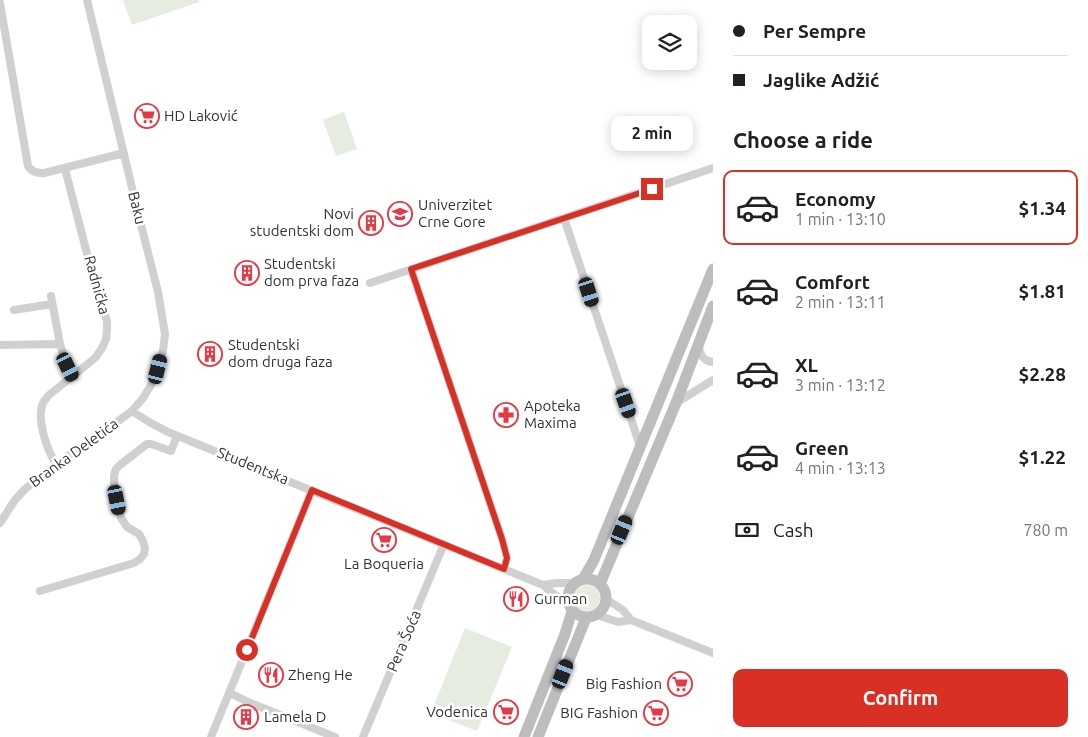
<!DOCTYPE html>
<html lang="en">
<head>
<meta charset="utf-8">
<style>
	body { margin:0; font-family:Ubuntu,sans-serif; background:#f2f2f2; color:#202124; height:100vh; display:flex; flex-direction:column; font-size:19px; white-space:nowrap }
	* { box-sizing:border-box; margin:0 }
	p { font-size:16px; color:#757577 }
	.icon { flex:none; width:28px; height:28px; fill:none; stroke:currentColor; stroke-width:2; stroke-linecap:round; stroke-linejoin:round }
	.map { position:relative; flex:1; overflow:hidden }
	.panel { display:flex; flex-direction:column; background:#fff; width:375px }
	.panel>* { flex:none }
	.banner { display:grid; align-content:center; height:110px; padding:0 20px; background:#fff }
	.tools { position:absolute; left:642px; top:15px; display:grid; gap:10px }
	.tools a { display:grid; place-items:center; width:55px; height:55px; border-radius:10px; background:#fff; box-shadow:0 2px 12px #0003; font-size:25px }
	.end { position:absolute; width:22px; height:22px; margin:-11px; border:6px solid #d93025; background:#fff; box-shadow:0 0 0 2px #fff }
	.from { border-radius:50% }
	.bubble { position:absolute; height:35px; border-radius:10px; background:#fff; box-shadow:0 2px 12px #0003; font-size:16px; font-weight:700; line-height:35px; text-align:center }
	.car { position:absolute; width:15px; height:30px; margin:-15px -8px; border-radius:6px; box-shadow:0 0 4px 1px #0007; background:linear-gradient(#222 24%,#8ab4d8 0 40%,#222 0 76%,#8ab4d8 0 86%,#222 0) }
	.banner b { display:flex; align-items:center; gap:18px; height:48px; font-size:19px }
	.banner b+b { border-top:1px solid #e0e0e0 }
	.banner i { width:12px; height:12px; background:#202124 }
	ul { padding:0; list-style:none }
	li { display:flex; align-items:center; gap:15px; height:75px; margin:0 10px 8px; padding:0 10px; border:2px solid transparent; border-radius:10px }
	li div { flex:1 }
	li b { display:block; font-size:19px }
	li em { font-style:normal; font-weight:700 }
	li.current { border-color:#d93025 }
	li>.icon { width:45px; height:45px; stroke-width:1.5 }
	h2 { padding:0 20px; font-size:22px; line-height:60px }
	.pay { display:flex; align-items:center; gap:12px; height:55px; padding:0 20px; font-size:19px }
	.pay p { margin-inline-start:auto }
	.action { display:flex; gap:10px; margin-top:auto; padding:10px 20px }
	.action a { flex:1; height:58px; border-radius:10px; background:#d93025; color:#fff; font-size:20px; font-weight:700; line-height:58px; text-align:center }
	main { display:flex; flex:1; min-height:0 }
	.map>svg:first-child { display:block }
	.green { fill:#e6ecdf }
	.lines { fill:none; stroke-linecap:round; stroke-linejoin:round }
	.street { stroke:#d0d0d0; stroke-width:8 }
	.secondary { stroke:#bdbdbd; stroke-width:11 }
	.route { stroke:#d93025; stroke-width:6 }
	.labels { text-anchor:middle; stroke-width:5; stroke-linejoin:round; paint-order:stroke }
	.poi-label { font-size:15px; fill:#333; stroke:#fff; text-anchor:start }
	.street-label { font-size:15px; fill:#333; stroke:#fff }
</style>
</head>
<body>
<main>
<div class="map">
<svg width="713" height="737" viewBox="0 0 713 737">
	<rect width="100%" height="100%" fill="#fff"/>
	<path class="green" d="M123,0h76v2l-67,23z
		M344,112l13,37 -21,7 -13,-36z
		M574 598a13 13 0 1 1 26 0a13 13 0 1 1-26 0Z
		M465,628l47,19 -35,84 -46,-18z"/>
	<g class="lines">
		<path class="street" d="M0,3l28,163c4,6 8,7 16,7l80,-20
			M564,218l76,228
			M411,269l91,270 5,19 -3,11
			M370,283l343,-115
			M51,296l9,48 4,13 9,19
			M14,310l38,-6
			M1,345l59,-1
			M699,346c1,9 4,15 14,16
			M676,403l37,-23
			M132,411l17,11 19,10 375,153 9,8 16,10
			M56,464c-9,-14 -21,-47 -12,-63 1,-1 4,-5 5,-6l46,-37 7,-10 4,-9 1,-9v-9l-10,-29 -32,-123
			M0,523l15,-23 10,-11 31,-25 54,-37 22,-16 11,-13 8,-13 7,-16 5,-18 2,-17 -7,-42 -18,-71 -53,-221
			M543,585l14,-2h18
			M40,591l94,-28 6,-4 4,-5 1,-6 -2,-7 -4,-7 -12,-7 -6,-9 -7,-35v-8l2,-6 4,-4 27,-21h4l20,7 6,-15
			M606,599l17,11 8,10
			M597,615l21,7 13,-2 82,33
			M230,693l18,9 87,35
			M211,737l101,-247
			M363,737l81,-193"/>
		<path class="secondary" d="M568 598a19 19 0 1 1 38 0a19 19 0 1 1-38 0Z
			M583,579l11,-19 119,-291
			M600,584l76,-181 37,-97
			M524,737l41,-103 7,-23
			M538,737l48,-119"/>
	</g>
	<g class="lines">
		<path class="route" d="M247,650l65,-160 192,79 3,-11 -5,-19 -91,-270 241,-80"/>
	</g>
	<defs>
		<symbol id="supermarket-ring" viewBox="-11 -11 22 22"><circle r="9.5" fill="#fff" stroke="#e63946" stroke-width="1.5"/><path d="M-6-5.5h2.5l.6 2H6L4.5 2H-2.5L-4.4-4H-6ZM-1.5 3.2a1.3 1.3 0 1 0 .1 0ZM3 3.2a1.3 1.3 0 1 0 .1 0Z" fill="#e63946"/></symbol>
		<symbol id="university-ring" viewBox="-11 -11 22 22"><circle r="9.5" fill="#fff" stroke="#e63946" stroke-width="1.5"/><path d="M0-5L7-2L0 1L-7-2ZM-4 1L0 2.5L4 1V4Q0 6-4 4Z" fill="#e63946"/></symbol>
		<symbol id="building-ring" viewBox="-11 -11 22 22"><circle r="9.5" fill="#fff" stroke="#e63946" stroke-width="1.5"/><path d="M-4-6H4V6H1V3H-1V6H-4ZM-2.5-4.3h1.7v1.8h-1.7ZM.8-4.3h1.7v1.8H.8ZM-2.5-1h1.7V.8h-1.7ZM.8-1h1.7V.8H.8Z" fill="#e63946"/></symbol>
		<symbol id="pharmacy-ring" viewBox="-11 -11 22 22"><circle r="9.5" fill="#fff" stroke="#e63946" stroke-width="1.5"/><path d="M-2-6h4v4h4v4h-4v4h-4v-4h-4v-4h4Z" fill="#e63946"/></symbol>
		<symbol id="restaurant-ring" viewBox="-11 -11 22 22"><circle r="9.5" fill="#fff" stroke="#e63946" stroke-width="1.5"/><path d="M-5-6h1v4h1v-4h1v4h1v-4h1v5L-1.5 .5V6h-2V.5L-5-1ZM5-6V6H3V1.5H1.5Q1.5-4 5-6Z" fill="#e63946"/></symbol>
	</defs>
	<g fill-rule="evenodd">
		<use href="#supermarket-ring" x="133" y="102" width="28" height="28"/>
		<use href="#university-ring" x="386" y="200" width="28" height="28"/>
		<use href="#building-ring" x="357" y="209" width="28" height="28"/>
		<use href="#building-ring" x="233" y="259" width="28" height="28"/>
		<use href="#building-ring" x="196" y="340" width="28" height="28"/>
		<use href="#pharmacy-ring" x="492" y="401" width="28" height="28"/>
		<use href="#supermarket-ring" x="370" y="526" width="28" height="28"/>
		<use href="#restaurant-ring" x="502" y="585" width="28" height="28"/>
		<use href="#restaurant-ring" x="257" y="661" width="28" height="28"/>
		<use href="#supermarket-ring" x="666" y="670" width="28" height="28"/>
		<use href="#supermarket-ring" x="492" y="698" width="28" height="28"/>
		<use href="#supermarket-ring" x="642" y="699" width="28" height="28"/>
		<use href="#building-ring" x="232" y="703" width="28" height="28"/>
	</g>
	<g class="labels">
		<g class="poi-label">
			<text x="164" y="121">HD Laković</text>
			<text x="418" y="210">Univerzitet<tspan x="418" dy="17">Crne Gore</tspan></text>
			<text x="354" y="219" text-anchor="end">Novi<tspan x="354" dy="17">studentski dom</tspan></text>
			<text x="264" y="269">Studentski<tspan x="264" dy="17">dom prva faza</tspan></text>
			<text x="228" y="350">Studentski<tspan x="228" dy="17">dom druga faza</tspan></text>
			<text x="524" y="411">Apoteka<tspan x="524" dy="17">Maxima</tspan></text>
			<text x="384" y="569" text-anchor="middle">La Boqueria</text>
			<text x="534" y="604">Gurman</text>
			<text x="288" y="680">Zheng He</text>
			<text x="662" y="689" text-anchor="end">Big Fashion</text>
			<text x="488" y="717" text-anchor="end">Vodenica</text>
			<text x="638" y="718" text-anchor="end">BIG Fashion</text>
			<text x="264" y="722">Lamela D</text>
		</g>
		<g class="street-label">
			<text transform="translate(137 208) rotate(76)" y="5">Baku</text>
			<text transform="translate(97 285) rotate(75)" y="5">Radnička</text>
			<text transform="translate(74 453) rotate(-36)" y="5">Branka Deletića</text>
			<text transform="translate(253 466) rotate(22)" y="5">Studentska</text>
			<text transform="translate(404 641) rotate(-67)" y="5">Pera Šoća</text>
		</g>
	</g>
</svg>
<div class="tools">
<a><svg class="icon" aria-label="layers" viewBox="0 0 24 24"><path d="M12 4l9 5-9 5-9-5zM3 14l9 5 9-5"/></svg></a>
</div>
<i class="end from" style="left:247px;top:650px"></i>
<i class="end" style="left:652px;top:189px"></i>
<div class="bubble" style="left:611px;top:116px;width:82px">2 min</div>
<i class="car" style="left:589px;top:292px;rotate:162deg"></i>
<i class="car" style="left:68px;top:367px;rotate:154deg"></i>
<i class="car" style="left:158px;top:369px;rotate:14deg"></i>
<i class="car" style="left:626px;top:403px;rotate:161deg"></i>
<i class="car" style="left:117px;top:500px;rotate:169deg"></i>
<i class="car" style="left:622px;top:530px;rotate:23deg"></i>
<i class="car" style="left:563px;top:674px;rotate:22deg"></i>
</div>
<section class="panel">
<div class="banner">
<b><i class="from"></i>Per Sempre</b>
<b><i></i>Jaglike Adžić</b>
</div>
<h2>Choose a ride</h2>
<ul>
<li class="current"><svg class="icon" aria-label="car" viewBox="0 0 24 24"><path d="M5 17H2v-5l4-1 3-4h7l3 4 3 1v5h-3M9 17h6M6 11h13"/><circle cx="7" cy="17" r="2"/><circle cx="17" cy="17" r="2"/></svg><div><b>Economy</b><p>1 min · 13:10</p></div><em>$1.34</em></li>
<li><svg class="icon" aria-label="car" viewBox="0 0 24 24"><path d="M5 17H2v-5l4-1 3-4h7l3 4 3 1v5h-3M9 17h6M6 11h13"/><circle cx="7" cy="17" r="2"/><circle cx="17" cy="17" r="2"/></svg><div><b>Comfort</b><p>2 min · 13:11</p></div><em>$1.81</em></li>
<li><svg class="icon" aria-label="car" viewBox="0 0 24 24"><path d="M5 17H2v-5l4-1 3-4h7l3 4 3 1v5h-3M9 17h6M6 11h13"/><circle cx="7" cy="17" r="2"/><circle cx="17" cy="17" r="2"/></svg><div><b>XL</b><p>3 min · 13:12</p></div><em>$2.28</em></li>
<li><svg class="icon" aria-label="car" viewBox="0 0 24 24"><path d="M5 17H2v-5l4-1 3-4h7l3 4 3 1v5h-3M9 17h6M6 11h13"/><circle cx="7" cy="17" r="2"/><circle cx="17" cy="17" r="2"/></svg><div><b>Green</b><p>4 min · 13:13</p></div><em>$1.22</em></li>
</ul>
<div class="pay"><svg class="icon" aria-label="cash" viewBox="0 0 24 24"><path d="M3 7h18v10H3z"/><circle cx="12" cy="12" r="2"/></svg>Cash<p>780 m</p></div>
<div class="action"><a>Confirm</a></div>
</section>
</main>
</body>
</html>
